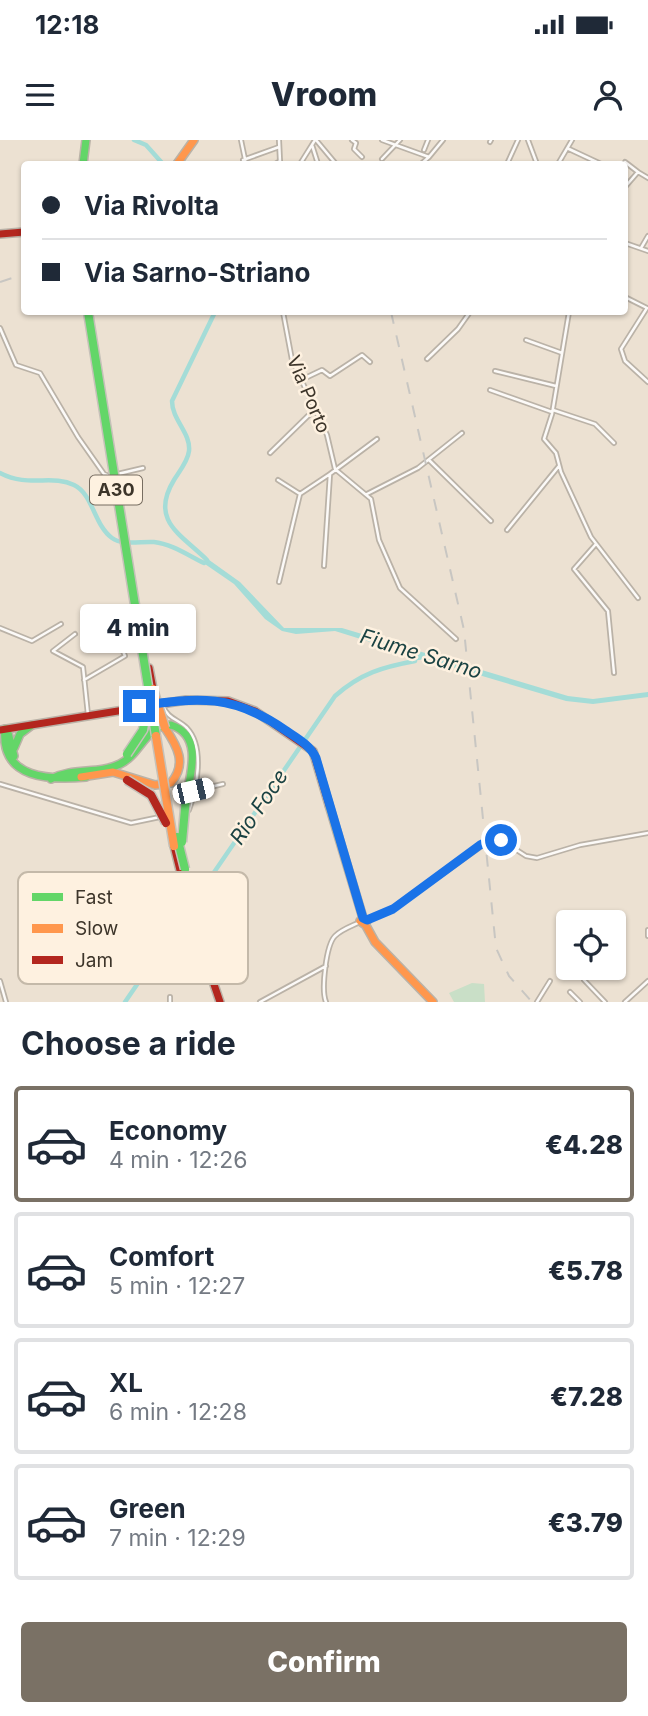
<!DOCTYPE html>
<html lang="en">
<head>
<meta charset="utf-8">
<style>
	body { margin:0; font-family:Inter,sans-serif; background:#f2f2f3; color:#1f2937; height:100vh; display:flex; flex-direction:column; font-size:26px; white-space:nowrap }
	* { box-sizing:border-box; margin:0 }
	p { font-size:23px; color:#747a83 }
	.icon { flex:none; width:38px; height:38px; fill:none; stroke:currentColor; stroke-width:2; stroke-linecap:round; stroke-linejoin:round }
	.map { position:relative; height:862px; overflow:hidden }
	.sheet { display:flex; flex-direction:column; background:#fff; flex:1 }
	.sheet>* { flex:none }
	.top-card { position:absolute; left:21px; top:21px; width:607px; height:154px; border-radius:7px; box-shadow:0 2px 5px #0004; display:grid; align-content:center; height:154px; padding:0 21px; background:#fff }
	.tools { position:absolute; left:556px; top:770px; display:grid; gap:14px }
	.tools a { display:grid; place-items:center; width:70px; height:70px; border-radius:7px; background:#fff; box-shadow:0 2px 5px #0004; font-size:35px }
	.end { position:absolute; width:32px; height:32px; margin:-16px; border:9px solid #1a73e8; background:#fff; box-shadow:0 0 0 4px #fff }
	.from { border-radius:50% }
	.bubble { position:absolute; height:49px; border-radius:7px; background:#fff; box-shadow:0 2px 5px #0004; font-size:23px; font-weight:800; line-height:49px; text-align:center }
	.car { position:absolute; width:21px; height:42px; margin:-21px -10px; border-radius:9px; box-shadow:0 0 5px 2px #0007; background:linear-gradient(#fff 24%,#345 0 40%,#fff 0 76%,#345 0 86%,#fff 0) }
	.top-card b { display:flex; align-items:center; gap:24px; height:66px; font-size:26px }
	.top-card b+b { border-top:2px solid #e0e1e3 }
	.top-card i { width:18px; height:18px; background:#1f2937 }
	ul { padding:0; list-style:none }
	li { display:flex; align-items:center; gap:21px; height:116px; margin:0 14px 10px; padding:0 7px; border:4px solid #e0e1e3; border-radius:7px }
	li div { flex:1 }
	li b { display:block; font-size:26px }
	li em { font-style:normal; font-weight:800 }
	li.on { border-color:#7a7165 }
	li>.icon { width:63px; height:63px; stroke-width:1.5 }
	h2 { padding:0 21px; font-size:32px; line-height:84px }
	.cta { display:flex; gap:14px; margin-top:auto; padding:14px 21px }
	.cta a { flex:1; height:80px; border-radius:7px; background:#7a7165; color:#fff; font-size:28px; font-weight:800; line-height:80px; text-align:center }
	.status { display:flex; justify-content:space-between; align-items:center; height:49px; padding:0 35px; background:#fff; direction:ltr }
	.status svg { height:19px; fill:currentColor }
	header { display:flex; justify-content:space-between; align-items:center; height:91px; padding:0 21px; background:#fff; font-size:32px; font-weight:800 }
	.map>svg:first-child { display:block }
	.green { fill:#c9dfc7 }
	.water { fill:#a4dcd7 }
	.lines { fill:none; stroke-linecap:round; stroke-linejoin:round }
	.river { stroke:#a4dcd7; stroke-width:4.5 }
	.street-casing { stroke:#bab2a7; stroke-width:6 }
	.fast-casing { stroke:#bab2a7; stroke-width:10 }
	.slow-casing { stroke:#bab2a7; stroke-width:10 }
	.jam-casing { stroke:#bab2a7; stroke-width:10 }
	.street { stroke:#fcfaf8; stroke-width:2.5 }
	.fast { stroke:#63d668; stroke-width:7 }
	.slow { stroke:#ff974d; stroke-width:7 }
	.jam { stroke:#b3261e; stroke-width:7 }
	.rail { stroke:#c8c6c2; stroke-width:2; stroke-dasharray:12 12; stroke-linecap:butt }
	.fast-bridge-casing { stroke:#c6c1b9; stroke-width:11; stroke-linecap:butt }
	.slow-bridge-casing { stroke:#c6c1b9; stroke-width:11; stroke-linecap:butt }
	.jam-bridge-casing { stroke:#c6c1b9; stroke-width:11; stroke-linecap:butt }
	.fast-bridge { stroke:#63d668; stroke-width:8 }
	.slow-bridge { stroke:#ff974d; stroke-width:8 }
	.jam-bridge { stroke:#b3261e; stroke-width:8 }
	.route { stroke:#1a73e8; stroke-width:9 }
	.labels { text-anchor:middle; stroke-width:5; stroke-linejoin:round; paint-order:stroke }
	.shield { fill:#fef1e0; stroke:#776d61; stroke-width:2 }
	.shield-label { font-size:18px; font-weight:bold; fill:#3d352a }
	.street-label { font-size:19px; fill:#3d352a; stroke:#fef1e0 }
	.water-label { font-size:21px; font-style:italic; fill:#1b4343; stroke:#fef1e0 }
	.key { fill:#fef1e0; stroke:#c4b9a9; stroke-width:2 }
	.key-label { font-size:19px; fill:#3d352a }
</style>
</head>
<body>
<div class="status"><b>12:18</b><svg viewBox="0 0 49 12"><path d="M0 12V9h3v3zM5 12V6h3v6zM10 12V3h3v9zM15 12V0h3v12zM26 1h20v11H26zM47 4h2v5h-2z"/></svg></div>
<header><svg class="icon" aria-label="menu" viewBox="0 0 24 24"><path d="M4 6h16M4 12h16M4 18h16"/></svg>Vroom<svg class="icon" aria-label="person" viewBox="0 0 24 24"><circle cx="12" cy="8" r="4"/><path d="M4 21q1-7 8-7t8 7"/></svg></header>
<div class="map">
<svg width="648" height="862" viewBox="0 0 648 862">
	<rect width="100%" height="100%" fill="#ece1d2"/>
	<path class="green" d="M472,843l12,1 1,18h-31l-5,-9z"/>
	<path class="water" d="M205,417l35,25 44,46h58l226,68 25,3 55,-7v5l-55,7 -27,-3 -141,-42 -12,2 3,-3 -4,-3 -77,-24 -39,3 -14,-3 -17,-12 -31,-35 -32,-22h5z"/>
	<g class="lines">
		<path class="river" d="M134,0l12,5 17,19
			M0,333c28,15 52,1 74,12 19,9 20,40 38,53 11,8 29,3 42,4 18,2 35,14 50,21
			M207,420c-25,-25 -58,-39 -33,-80 5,-8 14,-19 15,-29 2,-18 -17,-31 -17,-50l43,-89
			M125,862l210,-306c26,-23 48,-29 80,-35"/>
		<defs>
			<path id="street" d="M241,0l5,24
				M316,0l20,24
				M352,0l4,3 -2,6 8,8
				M382,0l47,17 -8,7
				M528,0l9,24
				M490,2l1,-2
				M312,5l6,19
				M569,9l32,15
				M424,10l4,-10
				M429,17l14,-17
				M382,19l18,-19
				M243,20l36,-13
				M275,24l5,-3 -1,-21
				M300,24l15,-24
				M507,24l11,-24
				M558,24l14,-24
				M638,32l10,6
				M625,47l13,-15 -13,-10
				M625,103l23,8
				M641,108l7,-12
				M625,157l22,11
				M647,168l-26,41 4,12 23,21
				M283,172l9,48 35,75 8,34 36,30 8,41 21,48 56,51
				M569,172l-17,102 -8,25 12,14 5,19 30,65 47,61
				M0,188l16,37 24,8 38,64 26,37 5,2 34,-8
				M526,200l36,13
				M427,219l31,-30 12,-17
				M495,231l61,15
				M301,240l21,-10 8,6 32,-21 8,7
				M490,250l62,22
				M553,270l42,14 19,19
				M270,313l45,-44
				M429,320l62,61
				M278,340l22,14
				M367,354l51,-26 44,-35
				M507,390l52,-64
				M596,404l-22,25 34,42 6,62
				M324,426l6,-92 47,-35
				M279,442l21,-88 30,-20
				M0,488l32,13 29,-17
				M75,494l-22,17 30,16 5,48
				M84,540l41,-24 -12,-29 -4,2 -16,-8
				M163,566c5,13 15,13 24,22 18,19 10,60 2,82
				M0,644l131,39 29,-6
				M193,651l30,-7
				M367,780l26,-11 97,-69h11l25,16 11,2 43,-13 68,-12
				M648,790v6
				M584,840l21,22
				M0,841l6,21
				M570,852l10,10
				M170,862v-5
				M260,862l66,-36
				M326,862c-5,-12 0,-57 9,-66 7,-7 17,-10 25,-14
				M537,862l13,-21
				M625,862l23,-21"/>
			<path id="fast" d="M83,24l3,-24
				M5,589c-5,51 46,51 81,48
				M7,589l7,27
				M14,608l6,-14 12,-9
				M51,639c22,-12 47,-4 69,-15 21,-10 25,-39 51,-39 32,10 20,48 15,73
				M329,665l34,113"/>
			<path id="slow" d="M177,24l17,-24
				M81,637l32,-5 42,13 16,-2c16,-19 7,-36 -6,-55
				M363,778l4,3 -3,3 -4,-3z
				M365,784l10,18 58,60"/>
			<path id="jam" d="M0,94l24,-2
				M149,528l4,21
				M0,590l186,-30 42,1 27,10 58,40 16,54
				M174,706l19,77 27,79"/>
		</defs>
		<use href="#street" class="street-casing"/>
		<use href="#fast" class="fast-casing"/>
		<use href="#slow" class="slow-casing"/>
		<use href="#jam" class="jam-casing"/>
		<use href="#street" class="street"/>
		<use href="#fast" class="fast"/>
		<use href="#slow" class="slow"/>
		<use href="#jam" class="jam"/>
		<path class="rail" d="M0,142l24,-8
			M391,172l73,318 32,318 13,28 23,26"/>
		<defs>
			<path id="fast-bridge" d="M88,172l68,424
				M127,614l16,-24 4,-24
				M177,697l8,32
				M182,702l4,-44"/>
			<path id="slow-bridge" d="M153,549l12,39
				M156,596l18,110"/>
			<path id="jam-bridge" d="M127,640l24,15 15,28"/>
		</defs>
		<use href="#fast-bridge" class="fast-bridge-casing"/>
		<use href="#slow-bridge" class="slow-bridge-casing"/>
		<use href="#jam-bridge" class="jam-bridge-casing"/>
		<use href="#fast-bridge" class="fast-bridge"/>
		<use href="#slow-bridge" class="slow-bridge"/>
		<use href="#jam-bridge" class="jam-bridge"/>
	</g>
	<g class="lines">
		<path class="route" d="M139,566c60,-9 94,-12 146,24 12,8 25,15 31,28l47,160 4,2 26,-11 87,-64 10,-5h11"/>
	</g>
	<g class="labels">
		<rect class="shield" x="90" y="335.5" width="52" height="29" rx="5"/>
		<g class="shield-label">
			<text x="116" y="356">A30</text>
		</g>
		<g class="street-label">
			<text transform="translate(309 254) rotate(67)" y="7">Via Porto</text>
		</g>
		<g class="water-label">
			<text transform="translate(421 514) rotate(17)" y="7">Fiume Sarno</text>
			<text transform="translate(259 667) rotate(-56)" y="7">Rio Foce</text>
		</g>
	</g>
	<rect x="18" y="732" width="230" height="112" rx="10" class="key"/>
	<rect x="32" y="753" width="31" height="8" fill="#63d668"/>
	<rect x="32" y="784" width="31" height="9" fill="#ff974d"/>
	<rect x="32" y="816" width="31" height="8" fill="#b3261e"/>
	<g class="key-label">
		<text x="75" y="764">Fast</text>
		<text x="75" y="795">Slow</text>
		<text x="75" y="827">Jam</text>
	</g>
</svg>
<div class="tools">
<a><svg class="icon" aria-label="locate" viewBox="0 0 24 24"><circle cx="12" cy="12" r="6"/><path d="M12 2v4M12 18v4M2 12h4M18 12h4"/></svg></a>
</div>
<i class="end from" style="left:501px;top:700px"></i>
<i class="end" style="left:139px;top:566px"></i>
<div class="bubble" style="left:80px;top:464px;width:116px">4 min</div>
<i class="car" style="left:193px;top:651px;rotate:77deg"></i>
<div class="top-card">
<b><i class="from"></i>Via Rivolta</b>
<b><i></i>Via Sarno-Striano</b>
</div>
</div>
<section class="sheet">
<h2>Choose a ride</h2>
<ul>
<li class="on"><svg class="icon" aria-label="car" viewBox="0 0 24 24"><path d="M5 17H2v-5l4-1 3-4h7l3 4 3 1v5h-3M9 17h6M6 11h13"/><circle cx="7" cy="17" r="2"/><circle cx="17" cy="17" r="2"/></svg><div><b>Economy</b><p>4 min · 12:26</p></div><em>€4.28</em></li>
<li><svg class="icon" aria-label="car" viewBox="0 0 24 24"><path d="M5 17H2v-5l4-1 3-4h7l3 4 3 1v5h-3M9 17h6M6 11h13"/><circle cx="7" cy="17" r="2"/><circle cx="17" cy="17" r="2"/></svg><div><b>Comfort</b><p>5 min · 12:27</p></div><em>€5.78</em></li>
<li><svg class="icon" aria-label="car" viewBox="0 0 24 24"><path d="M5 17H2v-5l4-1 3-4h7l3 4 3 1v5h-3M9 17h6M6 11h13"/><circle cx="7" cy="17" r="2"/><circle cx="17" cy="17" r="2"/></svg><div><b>XL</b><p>6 min · 12:28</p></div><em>€7.28</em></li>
<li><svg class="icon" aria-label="car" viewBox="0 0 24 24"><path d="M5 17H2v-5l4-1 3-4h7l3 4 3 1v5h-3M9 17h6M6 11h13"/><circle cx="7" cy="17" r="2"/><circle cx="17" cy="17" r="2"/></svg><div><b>Green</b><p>7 min · 12:29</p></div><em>€3.79</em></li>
</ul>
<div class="cta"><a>Confirm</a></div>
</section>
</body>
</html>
